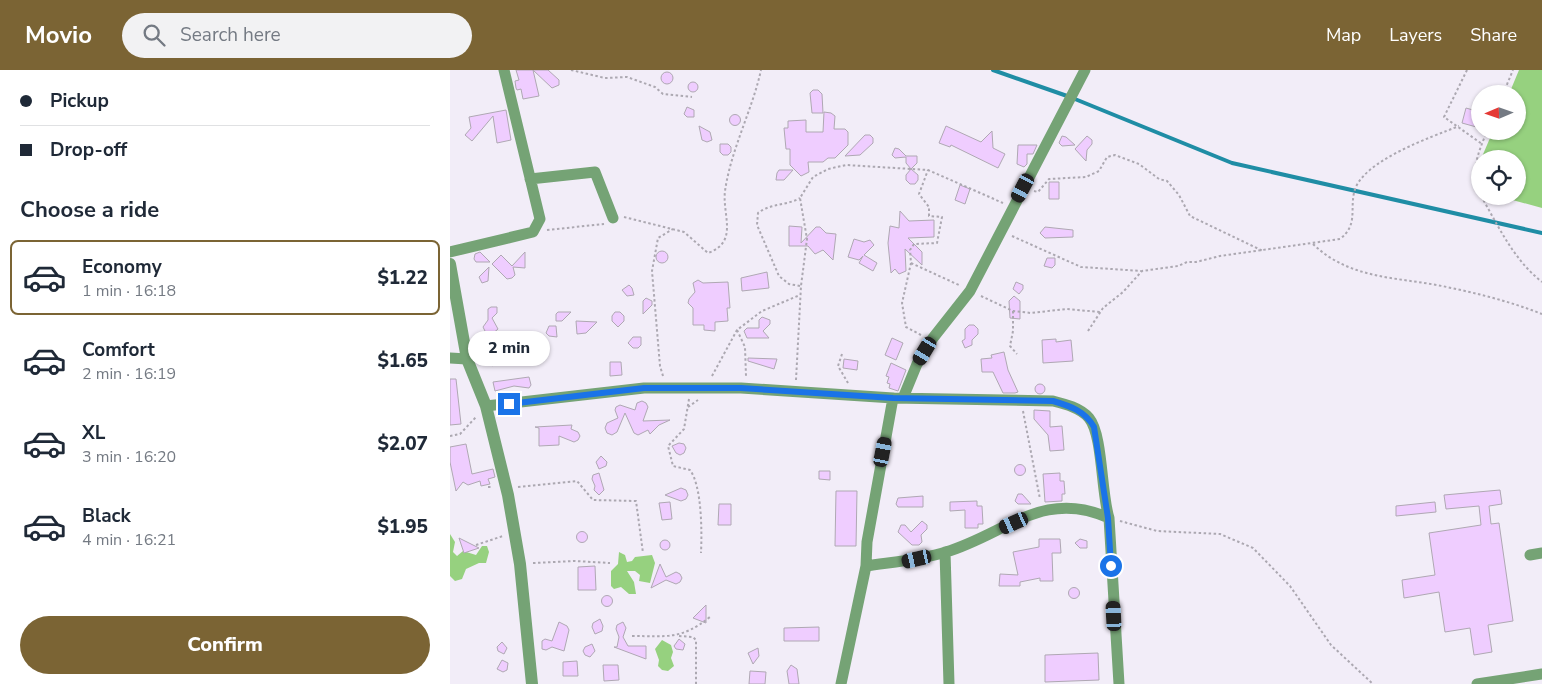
<!DOCTYPE html>
<html lang="en">
<head>
<meta charset="utf-8">
<style>
	body { margin:0; font-family:"Nunito Sans",sans-serif; background:#f2f2f3; color:#1f2937; height:100vh; display:flex; flex-direction:column; font-size:19px; white-space:nowrap }
	* { box-sizing:border-box; margin:0 }
	p { font-size:16px; color:#747a83 }
	.icon { flex:none; width:28px; height:28px; fill:none; stroke:currentColor; stroke-width:2; stroke-linecap:round; stroke-linejoin:round }
	.map { position:relative; flex:1; overflow:hidden }
	.panel { display:flex; flex-direction:column; background:#fff; width:450px }
	.panel>* { flex:none }
	.guide { display:grid; align-content:center; height:110px; padding:0 20px; background:#fff }
	.needle { width:32px; rotate:268deg }
	.controls { position:absolute; left:1021px; top:15px; display:grid; gap:10px }
	.controls a { display:grid; place-items:center; width:55px; height:55px; border-radius:50%; background:#fff; box-shadow:0 1px 4px #0004; font-size:25px }
	.end { position:absolute; width:22px; height:22px; margin:-11px; border:6px solid #1a73e8; background:#fff; box-shadow:0 0 0 2px #fff }
	.from { border-radius:50% }
	.bubble { position:absolute; height:35px; border-radius:18px; background:#fff; box-shadow:0 1px 4px #0004; font-size:16px; font-weight:800; line-height:35px; text-align:center }
	.car { position:absolute; width:15px; height:30px; margin:-15px -8px; border-radius:6px; box-shadow:0 0 4px 1px #0007; background:linear-gradient(#222 24%,#8ab4d8 0 40%,#222 0 76%,#8ab4d8 0 86%,#222 0) }
	.guide b { display:flex; align-items:center; gap:18px; height:48px; font-size:19px }
	.guide b+b { border-top:1px solid #e0e1e3 }
	.guide i { width:12px; height:12px; background:#1f2937 }
	ul { padding:0; list-style:none }
	li { display:flex; align-items:center; gap:15px; height:75px; margin:0 10px 8px; padding:0 10px; border:2px solid transparent; border-radius:8px }
	li div { flex:1 }
	li b { display:block; font-size:19px }
	li em { font-style:normal; font-weight:800 }
	li.on { border-color:#7b6434 }
	li>.icon { width:45px; height:45px; stroke-width:1.5 }
	h2 { padding:0 20px; font-size:22px; line-height:60px }
	.action { display:flex; gap:10px; margin-top:auto; padding:10px 20px }
	.action a { flex:1; height:58px; border-radius:30px; background:#7b6434; color:#fff; font-size:20px; font-weight:800; line-height:58px; text-align:center }
	header { display:flex; align-items:center; gap:30px; box-sizing:border-box; height:70px; padding:0 25px; background:#7b6434; color:#fff }
	header strong { font-size:24px }
	nav { display:flex; gap:28px; margin-inline-start:auto; font-size:18px }
	.search { width:350px; height:45px; background:#f2f2f3; display:flex; align-items:center; gap:12px; box-sizing:border-box; padding:0 18px; border-radius:28px; color:#747a83; font-size:19px }
	main { display:flex; flex:1; min-height:0 }
	.map>svg:first-child { display:block }
	.forest { fill:#96d17f }
	.lines { fill:none; stroke-linecap:round; stroke-linejoin:round }
	.stream { stroke:#1f8da5; stroke-width:4 }
	.building { fill:#efcdff; stroke:#afa8b3 }
	.path { stroke:#aca8b1; stroke-width:2; stroke-dasharray:2.5 2.5; stroke-linecap:butt }
	.minor { stroke:#75a375; stroke-width:11 }
	.tertiary { stroke:#75a375; stroke-width:12 }
	.route { stroke:#1a73e8; stroke-width:6 }
</style>
</head>
<body>
<header>
<strong>Movio</strong>
<div class="search"><svg class="icon" aria-label="search" viewBox="0 0 24 24"><circle cx="10" cy="10" r="6"/><path d="M15 15l6 6"/></svg>Search here</div>
<nav><a>Map</a><a>Layers</a><a>Share</a></nav>
</header>
<main>
<section class="panel">
<div class="guide">
<b><i class="from"></i>Pickup</b>
<b><i></i>Drop-off</b>
</div>
<h2>Choose a ride</h2>
<ul>
<li class="on"><svg class="icon" aria-label="car" viewBox="0 0 24 24"><path d="M5 17H2v-5l4-1 3-4h7l3 4 3 1v5h-3M9 17h6M6 11h13"/><circle cx="7" cy="17" r="2"/><circle cx="17" cy="17" r="2"/></svg><div><b>Economy</b><p>1 min · 16:18</p></div><em>$1.22</em></li>
<li><svg class="icon" aria-label="car" viewBox="0 0 24 24"><path d="M5 17H2v-5l4-1 3-4h7l3 4 3 1v5h-3M9 17h6M6 11h13"/><circle cx="7" cy="17" r="2"/><circle cx="17" cy="17" r="2"/></svg><div><b>Comfort</b><p>2 min · 16:19</p></div><em>$1.65</em></li>
<li><svg class="icon" aria-label="car" viewBox="0 0 24 24"><path d="M5 17H2v-5l4-1 3-4h7l3 4 3 1v5h-3M9 17h6M6 11h13"/><circle cx="7" cy="17" r="2"/><circle cx="17" cy="17" r="2"/></svg><div><b>XL</b><p>3 min · 16:20</p></div><em>$2.07</em></li>
<li><svg class="icon" aria-label="car" viewBox="0 0 24 24"><path d="M5 17H2v-5l4-1 3-4h7l3 4 3 1v5h-3M9 17h6M6 11h13"/><circle cx="7" cy="17" r="2"/><circle cx="17" cy="17" r="2"/></svg><div><b>Black</b><p>4 min · 16:21</p></div><em>$1.95</em></li>
</ul>
<div class="action"><a>Confirm</a></div>
</section>
<div class="map">
<svg width="1092" height="614" viewBox="0 0 1092 614">
	<rect width="100%" height="100%" fill="#f2edf8"/>
	<path class="forest" d="M1069,0h23v138l-44,-12h20v-37h-37l12,-28h25v-37h-9z
		M0,464l5,8 -2,10 4,4 6,-5 13,4 6,-9h5l2,6 -3,11h-7l-13,6 -4,10 -7,2 -5,-5z
		M169,482l6,3 2,7 5,-1 3,-4 17,-2 3,8 -5,20 -11,-2 1,-6 -5,-4h-8l7,11 2,12h-7l-8,-7 -7,2 -3,-3v-15l7,-7z
		M212,570l9,5 2,7 -2,6 3,8 -6,5 -6,-1 -4,-4 1,-6 -4,-11z"/>
	<g class="lines">
		<path class="stream" d="M543,0l77,27 162,66 310,70"/>
	</g>
	<path class="building" d="M66,0h17l6,26 -16,3 -2,-10 -4,1 -1,-2 -1,-7 4,-1z
		M83,0h15l11,10v5l-7,3z
		M211 8a6 6 0 1 1 12 0a6 6 0 1 1-12 0Z
		M238 17a5 5 0 1 1 10 0a5 5 0 1 1-10 0Z
		M363,20h5l4,4 1,19h-11l-2,-20z
		M237,37l7,3v7h-7l-3,-3z
		M1016,38l14,4v16l-18,-5z
		M56,40l5,30 -14,3 -4,-27 -21,25 -7,-6 6,-7 -2,-11z
		M374,42l7,1 4,3 -1,13h11l3,3v13l-13,13h-7l-5,4h-15l1,10 -8,4 -11,-11v-16h-4l-2,-21h4v-7l18,-1v12h17z
		M279.5 50a5.5 5.5 0 1 1 11 0a5.5 5.5 0 1 1-11 0Z
		M249,56l11,6 2,8 -5,2 -5,-2z
		M496,56l35,16 11,-11 1,17 12,6 -7,14 -47,-23 -1,2 -11,-4z
		M415,65h5l3,3v5l-13,12 -15,1z
		M612,66l4,1 9,8 -13,1 -3,-3z
		M637,66l5,4v4l-5,6 -1,11 -11,-12z
		M270,74h8l3,3v5l-3,3h-5l-3,-3z
		M568,75h19l-4,9h-6v10l-3,3 -7,-3z
		M445,78l4,1 7,7h11v7l-6,6 -5,-6v-6l-11,1 -3,-3z
		M461,99l7,6v5l-3,4h-5l-4,-4v-5z
		M329,100h14l-9,10h-8l1,-7z
		M599,112h10v17h-10z
		M510,115l10,4 -5,15 -10,-4z
		M450,141l9,10 25,-1v17l-26,1 14,14v13l-17,-16 1,22 -7,3 -4,-5 -4,4 -3,-30 2,-17 9,2z
		M339,156l13,1 -1,16 15,-16h4l6,6 10,1 -3,26 -10,-10 -8,4 -7,-8h-19z
		M595,157l28,3v7l-28,1 -5,-5z
		M404,169l10,3 6,-2 4,5 -10,10 13,8 -4,8 -14,-8 4,-7 -4,4 -11,-3z
		M206 187a6 6 0 1 1 12 0a6 6 0 1 1-12 0Z
		M30,182l10,10h-14l-2,-3 1,-5z
		M75,182v16l-12,-1 2,8 -3,3 -5,1 -15,-15 9,-9 11,11z
		M597,188h8v7l-3,3 -8,-2z
		M39,197l-1,14 -6,2 -3,-6z
		M317,202l2,16 -27,3 -1,-13z
		M248,210l5,3 25,-1 2,26h-3l1,13 -13,1v9l-11,-1v-5h-11v-17l-5,-5 1,-4 6,-7 -2,-9z
		M566,212l7,3v4l-4,5 -6,-5z
		M179,215l3,3 2,7 -7,1 -5,-6z
		M564,226l6,5v18l-10,-1 -1,-17z
		M196,228l6,3v4l-9,9v-13z
		M41,237h6v6l-5,5 6,11 -7,6 -5,-2 -3,-6 5,-7v-11z
		M108,242h13l-9,9h-6v-7z
		M165,242h5l4,4v5l-6,6 -6,-6v-5z
		M312,247l8,3v4l-7,7 6,7h-22l-3,-7 3,-3h12v-8z
		M126,251l21,1 -11,11 -9,1z
		M519,255h5l4,4v5l-6,6v5l-7,3 -3,-7 3,-2v-10z
		M99,256h7l1,11 -8,-1 -3,-3z
		M183,267h8v8l-3,3h-5l-5,-5z
		M442,268l11,5 -7,17 -11,-5z
		M606,269v3l15,-2 2,21 -30,2 -1,-23z
		M85,281l6,3v4l-2,2h-13z
		M554,282l4,18 10,22 -3,1h-12l-10,-21h-11l-1,-13 11,-1 -1,-3z
		M41,285h4l4,5 -6,6 -5,-4z
		M298,288l29,1 -3,10 -26,-8z
		M394,289l14,2 -1,9 -14,-2z
		M160,292h11l1,13 -12,1z
		M441,293l15,7 -8,21 -9,-3 1,-4 -3,-1 2,-6 -3,-1z
		M79,307l2,8 -2,3 -15,-2 -19,5 -2,-9z
		M0,309h6l5,45 -11,1z
		M585 319a5 5 0 1 1 10 0a5 5 0 1 1-10 0Z
		M192,331l4,2 2,4 -5,14 27,-1 -11,5 -9,9 -2,-4 -10,5 -4,-2 -9,-20 -8,19 -5,3 -5,-2 -2,-5 2,-5 11,-5 -3,-8 1,-3 4,-2 15,5 2,-7z
		M584,340l16,1v16l12,-1 2,24 -14,1 -2,-16 -14,-16z
		M122,355l-1,4 7,3 2,4 -2,4 -4,2 -15,-6v9l-20,1v-18l-4,-1z
		M229,373l5,1 2,4 -2,5 -4,2 -4,-2 -4,-7z
		M16,374l6,30 21,-5 2,8 -7,2 2,5 -9,2 -1,-5 -12,4 -5,-3 -7,9 -6,-29v-15z
		M151,386l6,6 -1,4 -7,3 -3,-7z
		M564.5 400a5.5 5.5 0 1 1 11 0a5.5 5.5 0 1 1-11 0Z
		M369,401h11v9l-11,-1z
		M149,403l5,17 -5,5 -5,-5 1,-4 -3,-7 1,-4z
		M610,403v8h4l1,13h-3v7l-17,1 -2,-28z
		M231,418l5,2 2,5 -2,4 -5,2 -16,-6z
		M1050,420l2,14 -13,2 2,18 8,-1 14,98 -25,4 4,27 -18,3 -4,-27 -25,4 -6,-40 -35,6 -2,-18 33,-5 -6,-42 52,-8 -2,-19 -33,3 -2,-14z
		M386,421h21l-1,55h-21z
		M568,424h4l9,10h-13l-3,-3z
		M473,426v11h-25l-2,-3 2,-6z
		M527,431v5h5l1,18h-5v4h-13v-18l-15,1v-9z
		M220,432l2,17 -10,1 -3,-17z
		M985,432l1,10 -40,4v-10z
		M269,434h12v21h-13z
		M472,451l5,4v4l-6,6 1,7 -3,3h-7l-14,-13 3,-7h4l6,7z
		M126.5 467a5.5 5.5 0 1 1 11 0a5.5 5.5 0 1 1-11 0Z
		M9,468l20,10 -15,5z
		M589,469h21l1,14h-9l1,28h-13v-3l-20,4v4h-21l1,-12 18,1 -5,-23 26,-5z
		M630,469l7,2v7h-7l-5,-5z
		M210 475a5 5 0 1 1 10 0a5 5 0 1 1-10 0Z
		M210,494l6,13 10,-5 4,2 2,4 -2,4 -4,2 -10,-4 -15,8z
		M145,496l1,24h-18v-23z
		M618.5 523a5.5 5.5 0 1 1 11 0a5.5 5.5 0 1 1-11 0Z
		M151.5 531a5.5 5.5 0 1 1 11 0a5.5 5.5 0 1 1-11 0Z
		M256,535v18l-13,-5z
		M150,549l3,7 -1,5 -7,3 -3,-7 1,-4z
		M109,552l8,4 2,4 -5,21 -12,-4 -6,3 -4,-1v-8l3,-2 7,2z
		M173,552l3,6 -3,9 5,9h18v13l-32,-12h3l2,-10 -3,-8 1,-4z
		M369,557v14h-35v-13z
		M229,569l6,5 -2,6 -7,-1 -2,-3z
		M52,572l5,6 -3,6 -6,-3 -1,-4z
		M142,574l3,7 -5,6 -5,-2 -2,-4 2,-4z
		M308,578l1,8 -6,8 -5,-11z
		M648,583l1,27 -54,2v-27z
		M52,590l6,3 -1,7 -4,2 -6,-3z
		M127,591l1,15h-15v-14z
		M153,595h15l1,15 -15,1z
		M341,595l6,4 2,15h-10l-2,-13z
		M300,601l16,1 -1,12h-16z"/>
	<g class="lines">
		<path class="path" d="M121,0l34,8 22,-1 28,10 8,7 29,3
			M1017,0l-23,47 38,27
			M1053,24l10,-24
			M584,121l4,1 11,-13 37,-2 13,-6 8,-14 8,-2 24,9 20,15 8,2 12,14 11,21 73,35
			M1030,124c-10,-24 -2,-40 7,-63
			M1031,126c18,31 32,63 61,86
			M174,147l60,15 24,21c31,-11 14,-38 17,-62 6,-42 27,-80 36,-121
			M97,160l57,-6
			M562,166l69,31 60,4
			M863,174c36,35 83,33 129,42 34,7 67,15 100,28
			M461,193l50,23
			M350,216l-11,-2 -10,-8 -22,-51 1,-12c13,-10 28,-7 42,-15
			M531,226l32,15 18,2 35,-4 34,3
			M563,241v20l-3,15 7,8
			M287,260l8,17 1,29
			M638,261l15,-23 20,-16 19,-21 36,-5 9,-4h9l24,-6 120,-17c18,-14 10,-29 14,-46 6,-32 78,-56 105,-67
			M471,265l-15,-8 -4,-24 9,-40 -1,-13 4,-6 23,-1 5,-26 -13,-1v-9l-10,-13 9,-24
			M392,284l-4,12 10,17
			M213,306l-3,-10 -8,-95 6,-33 15,-9
			M262,306l25,-46 25,-19 38,-16
			M346,310l5,-94 6,-47 -7,-41 13,-21 15,-8 18,-4 82,5 75,33
			M239,329l-5,30 -16,17 5,20 17,4c12,16 12,63 11,83
			M238,337l10,-7
			M573,341l17,88
			M0,366l10,-2 17,-18
			M38,417h5
			M68,417l59,-6 16,19 43,1 7,52
			M670,451l37,10 63,3 33,14 37,38 41,59 42,39
			M26,475l27,-9
			M83,493l42,-2 35,2
			M182,566c35,0 49,4 78,-19
			M229,566l14,1 3,3v44"/>
		<path class="minor" d="M80,109l65,-7 18,46
			M0,182l83,-20 7,-13 -36,-149
			M0,288l17,1
			M453,328l14,-34 16,-26 37,-47 115,-221
			M36,336l158,-18h97l152,10 160,3c12,3 28,7 36,17 14,17 12,75 20,100l10,166
			M495,482l4,132
			M1080,485l12,-2
			M416,496l1,-24 26,-144
			M391,614l25,-118c27,-4 54,-6 80,-14 60,-18 97,-64 163,-34
			M1027,614l65,-10"/>
		<path class="tertiary" d="M0,194l17,95 19,47 22,89 12,69 12,120"/>
	</g>
	<g class="lines">
		<path class="route" d="M59,334l135,-16h97l152,10 160,3c17,5 32,10 41,26l14,91 3,48"/>
	</g>
</svg>
<div class="controls">
<a><svg class="needle" viewBox="-14 -14 28 28"><path d="M0-13l5 13h-10z" fill="#e53935"/><path d="M0 13l5-13h-10z" fill="#747a83"/></svg></a>
<a><svg class="icon" aria-label="locate" viewBox="0 0 24 24"><circle cx="12" cy="12" r="6"/><path d="M12 2v4M12 18v4M2 12h4M18 12h4"/></svg></a>
</div>
<i class="end from" style="left:661px;top:496px"></i>
<i class="end" style="left:59px;top:334px"></i>
<div class="bubble" style="left:18px;top:261px;width:82px">2 min</div>
<i class="car" style="left:573px;top:118px;rotate:208deg"></i>
<i class="car" style="left:475px;top:281px;rotate:211deg"></i>
<i class="car" style="left:433px;top:382px;rotate:11deg"></i>
<i class="car" style="left:564px;top:453px;rotate:246deg"></i>
<i class="car" style="left:467px;top:489px;rotate:257deg"></i>
<i class="car" style="left:664px;top:546px;rotate:357deg"></i>
</div>
</main>
</body>
</html>
